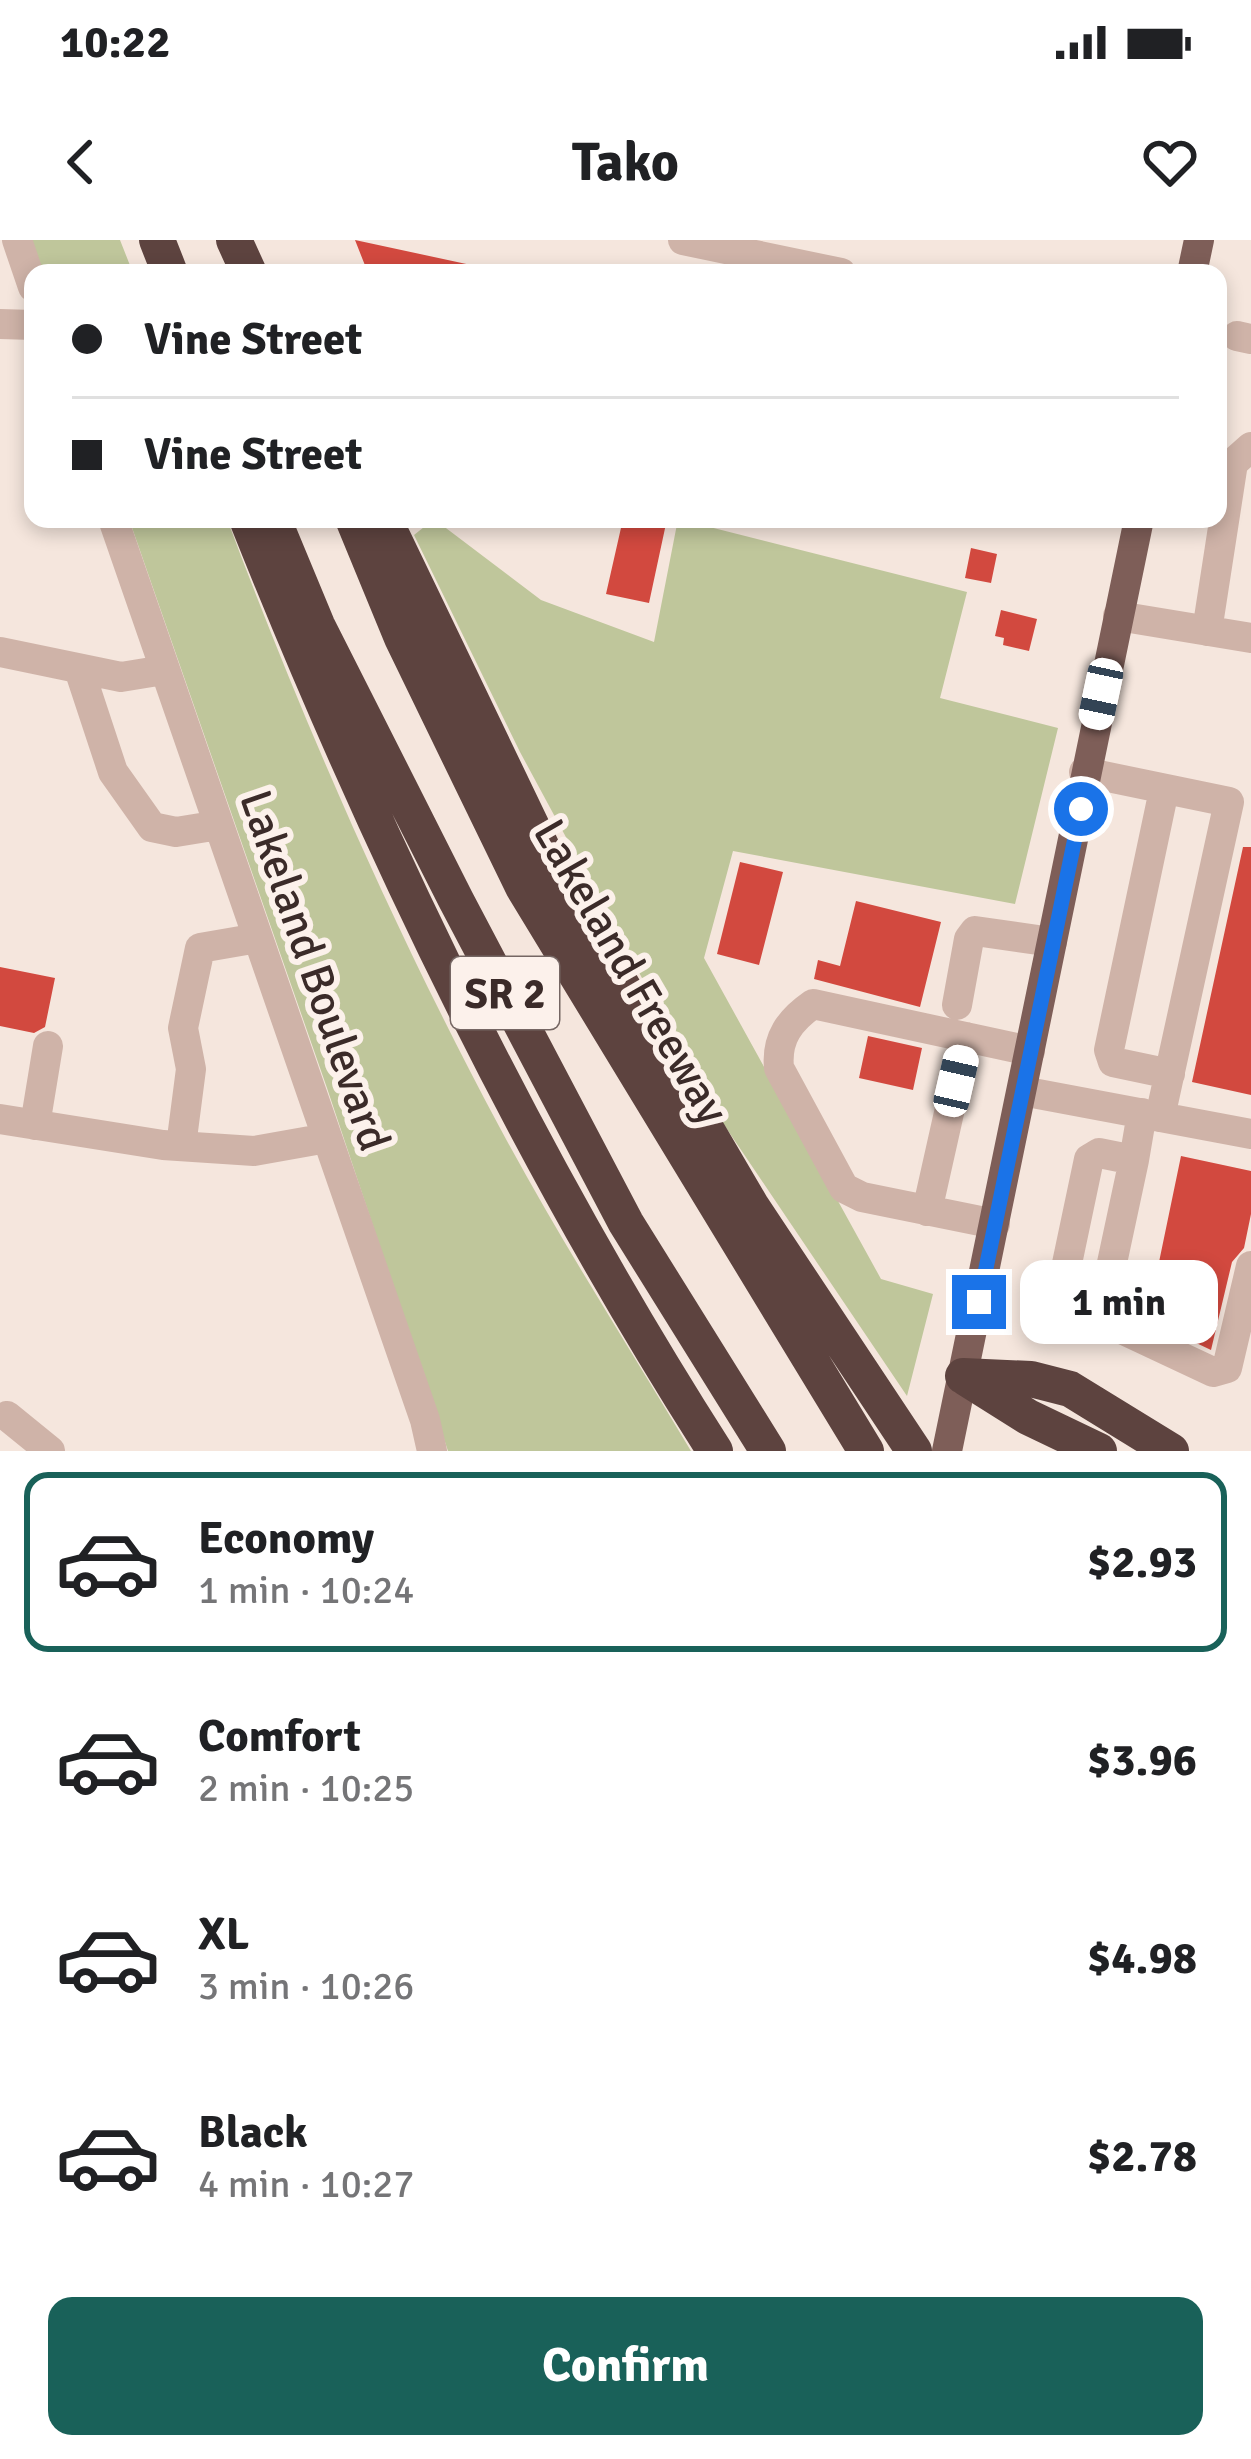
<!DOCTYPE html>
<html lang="en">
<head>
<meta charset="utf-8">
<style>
	body { margin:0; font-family:Signika,sans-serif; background:#f2f2f2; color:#202124; height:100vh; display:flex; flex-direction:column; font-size:45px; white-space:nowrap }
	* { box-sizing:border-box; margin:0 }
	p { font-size:39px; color:#757577 }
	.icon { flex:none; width:66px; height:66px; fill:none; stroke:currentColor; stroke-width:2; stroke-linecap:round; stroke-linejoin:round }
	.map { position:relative; height:1211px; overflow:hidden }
	.details { display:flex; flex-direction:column; background:#fff; flex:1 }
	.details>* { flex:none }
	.hud { position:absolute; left:24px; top:24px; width:1203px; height:264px; border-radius:24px; box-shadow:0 6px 18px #0003; display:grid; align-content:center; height:264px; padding:0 48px; background:#fff }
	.end { position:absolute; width:54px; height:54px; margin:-27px; border:15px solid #1a73e8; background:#fff; box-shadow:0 0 0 6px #fff }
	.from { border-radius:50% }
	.bubble { position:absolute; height:84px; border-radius:24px; background:#fff; box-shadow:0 6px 18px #0003; font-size:39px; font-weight:700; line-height:84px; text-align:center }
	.car { position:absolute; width:36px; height:72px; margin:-36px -18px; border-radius:15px; box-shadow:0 0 9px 3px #0007; background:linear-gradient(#fff 24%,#345 0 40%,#fff 0 76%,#345 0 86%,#fff 0) }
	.hud b { display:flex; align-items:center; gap:42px; height:114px; font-size:45px }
	.hud b+b { border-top:3px solid #e0e0e0 }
	.hud i { width:30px; height:30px; background:#202124 }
	ul { padding:21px 0 0; list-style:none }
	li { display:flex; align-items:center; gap:36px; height:180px; margin:0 24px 18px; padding:0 24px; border:6px solid transparent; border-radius:24px }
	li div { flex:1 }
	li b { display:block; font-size:45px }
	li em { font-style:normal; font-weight:700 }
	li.active { border-color:#196159 }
	li>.icon { width:108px; height:108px; stroke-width:1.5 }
	.button { display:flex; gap:24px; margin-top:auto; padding:24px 48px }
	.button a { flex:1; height:138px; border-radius:24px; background:#196159; color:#fff; font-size:48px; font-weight:700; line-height:138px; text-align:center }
	.status { display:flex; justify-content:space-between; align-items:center; height:84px; padding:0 60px; background:#fff; direction:ltr }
	.status svg { height:33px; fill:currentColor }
	header { display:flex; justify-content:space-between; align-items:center; height:156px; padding:0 48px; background:#fff; font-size:54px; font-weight:700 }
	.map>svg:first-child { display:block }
	.green { fill:#bfc69b }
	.building { fill:#d2493f }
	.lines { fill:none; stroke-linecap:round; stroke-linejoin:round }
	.minor { stroke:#cfb3a8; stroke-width:30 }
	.major { stroke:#7e5e58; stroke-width:30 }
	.highway { stroke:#5d433f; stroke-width:36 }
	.route { stroke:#1a73e8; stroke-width:15 }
	.labels { text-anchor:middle; stroke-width:12; stroke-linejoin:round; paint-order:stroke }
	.shield { fill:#fcf1eb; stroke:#756663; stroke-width:3 }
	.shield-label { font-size:42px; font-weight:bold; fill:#3b2b29 }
	.street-label { font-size:45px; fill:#3b2b29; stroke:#fcf1eb }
</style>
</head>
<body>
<div class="status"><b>10:22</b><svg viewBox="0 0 49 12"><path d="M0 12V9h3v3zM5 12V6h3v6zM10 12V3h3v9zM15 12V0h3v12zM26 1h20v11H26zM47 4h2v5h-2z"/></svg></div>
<header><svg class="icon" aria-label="back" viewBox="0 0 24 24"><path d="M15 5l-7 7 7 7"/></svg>Tako<svg class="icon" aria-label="heart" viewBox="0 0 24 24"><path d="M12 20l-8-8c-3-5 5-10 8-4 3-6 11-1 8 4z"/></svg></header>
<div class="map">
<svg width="1251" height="1211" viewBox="0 0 1251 1211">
	<rect width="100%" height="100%" fill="#f5e6dd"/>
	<path class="green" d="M31,0h89l13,33h-90z
		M129,279h98c78,208 168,413 273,609 59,110 127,216 191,323h-243l-121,-363z
		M434,279l107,81 113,42 24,-123 289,73 -27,106 118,30 -43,176 -282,-53 -29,107 177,321 52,15 -26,102 -197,-292 -190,-352 -106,-217z"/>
	<path class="building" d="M355,0l116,25 -1,8h-102z
		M623,279h44l-18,84 -43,-9z
		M971,308l26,6 -6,29 -26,-5z
		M1001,370l36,9 -8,32 -26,-6 1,-7 -9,-2z
		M1243,607h8v248l-59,-13z
		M740,622l43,10 -24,93 -42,-11z
		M856,661l85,21 -21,85 -106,-28 4,-19 22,6z
		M0,727l55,11 -10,49 -11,6 -34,-7z
		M868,796l54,12 -9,42 -54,-12z
		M1181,916l70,15v43l-7,34 -12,14 -21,88 -19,-9 2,-7 -47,-14z"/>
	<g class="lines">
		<path class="minor" d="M17,0l16,47
			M683,0l158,33
			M0,84l33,1
			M1237,96l14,3
			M113,279l312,901 7,31
			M1118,376l133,22
			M1207,391l26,-168 18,-16
			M0,412l121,25 43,-7
			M79,429l34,103 39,55 24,5 43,-7
			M1084,532l145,30 -69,315
			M1164,550l-55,260 4,12 57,12
			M957,765l12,-66 6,-8 77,11
			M1022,851l229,43
			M1142,873l-8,47 -35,-7 -10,6 -28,133 5,11 147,69 14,-4 24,-102
			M0,879l163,26 91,6 73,-13
			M35,885l13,-79
			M181,906l10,-77 -8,-41 17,-80 58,-10
			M927,971l39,-174
			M995,984l-133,-27 -18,-9 -65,-120c-3,-30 11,-48 34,-64l217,47
			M1100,1079l34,-159
			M7,1176l43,35"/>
		<path class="major" d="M1192,33l7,-33
			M947,1211l192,-932"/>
		<path class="highway" d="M157,0l13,33
			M234,0l15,33
			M247,279c129,324 280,638 468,932
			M273,279l44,106 139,275 170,323 142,228
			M353,279l49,119 121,249 343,564
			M384,279l162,337 206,351 162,244
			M963,1136l68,3 39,10 101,62
			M966,1138l62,39 71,34"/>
	</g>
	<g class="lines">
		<path class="route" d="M979,1062l102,-493"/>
	</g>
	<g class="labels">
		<rect class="shield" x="451" y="717" width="108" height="72" rx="9"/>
		<g class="shield-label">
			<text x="505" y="768">SR 2</text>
		</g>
		<g class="street-label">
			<text transform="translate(316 730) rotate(71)" y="16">Lakeland Boulevard</text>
			<text transform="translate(632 731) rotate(60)" y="16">Lakeland Freeway</text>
		</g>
	</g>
</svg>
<i class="end from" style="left:1081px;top:569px"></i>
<i class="end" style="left:979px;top:1062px"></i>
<div class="bubble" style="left:1020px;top:1020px;width:198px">1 min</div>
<i class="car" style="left:1101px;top:454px;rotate:192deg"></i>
<i class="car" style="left:956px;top:841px;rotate:13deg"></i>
<div class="hud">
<b><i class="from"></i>Vine Street</b>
<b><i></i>Vine Street</b>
</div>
</div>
<section class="details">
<ul>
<li class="active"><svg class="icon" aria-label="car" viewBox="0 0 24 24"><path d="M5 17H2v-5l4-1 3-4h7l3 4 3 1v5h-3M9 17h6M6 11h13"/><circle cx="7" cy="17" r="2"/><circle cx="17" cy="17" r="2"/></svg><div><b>Economy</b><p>1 min · 10:24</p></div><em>$2.93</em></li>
<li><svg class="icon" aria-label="car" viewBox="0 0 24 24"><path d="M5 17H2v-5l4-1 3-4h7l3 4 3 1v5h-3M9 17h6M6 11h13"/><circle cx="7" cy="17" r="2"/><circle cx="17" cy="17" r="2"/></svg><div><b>Comfort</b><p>2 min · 10:25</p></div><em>$3.96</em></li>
<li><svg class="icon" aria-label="car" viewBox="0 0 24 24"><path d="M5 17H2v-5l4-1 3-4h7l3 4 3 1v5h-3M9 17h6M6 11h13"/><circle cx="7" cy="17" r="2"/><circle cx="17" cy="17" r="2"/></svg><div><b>XL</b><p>3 min · 10:26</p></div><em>$4.98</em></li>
<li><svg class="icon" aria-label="car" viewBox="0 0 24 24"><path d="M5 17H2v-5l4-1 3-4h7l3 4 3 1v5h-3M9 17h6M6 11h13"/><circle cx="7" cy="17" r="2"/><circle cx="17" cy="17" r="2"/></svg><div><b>Black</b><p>4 min · 10:27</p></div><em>$2.78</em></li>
</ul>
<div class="button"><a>Confirm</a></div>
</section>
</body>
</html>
